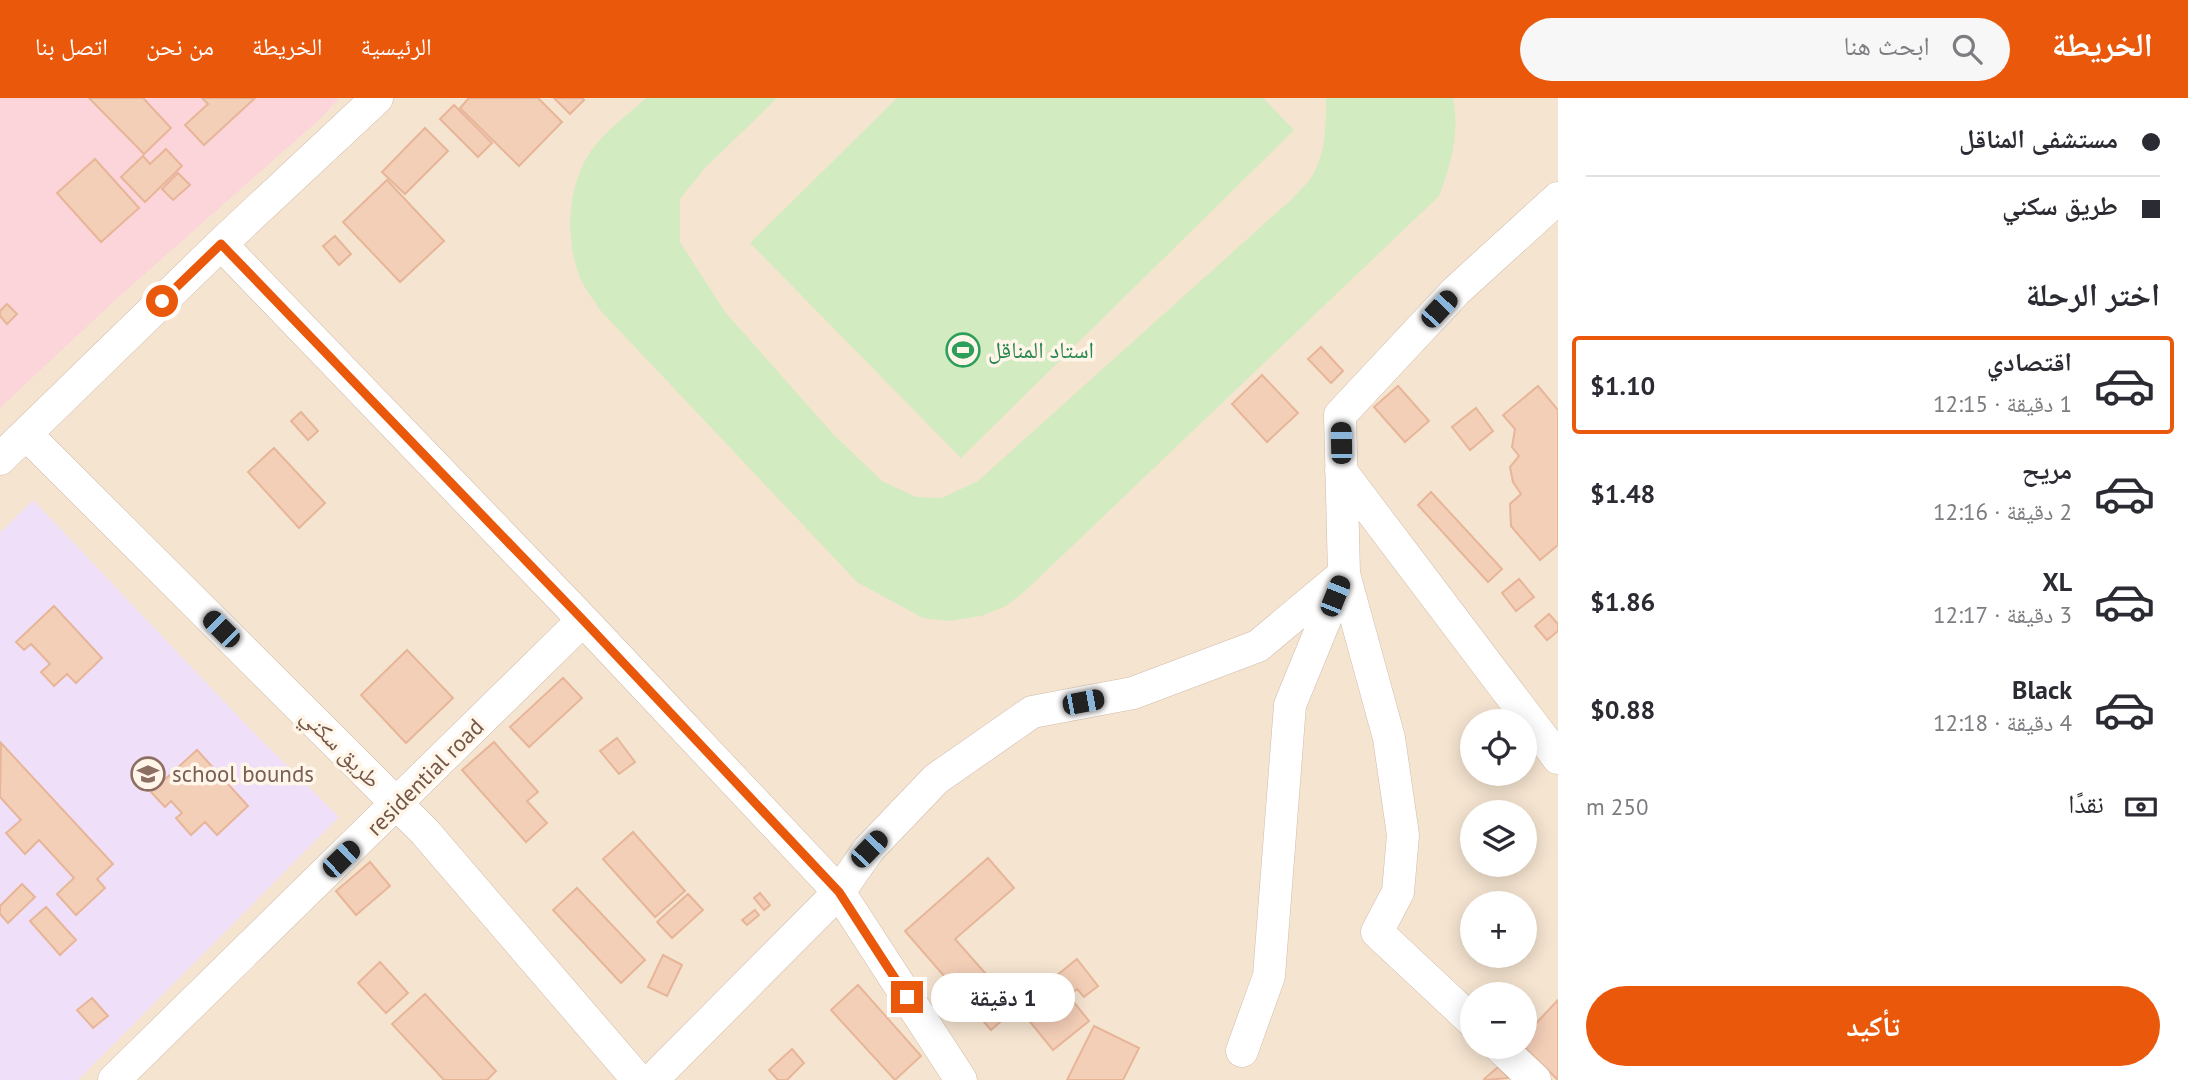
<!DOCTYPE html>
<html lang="ar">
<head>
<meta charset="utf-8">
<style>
	body { margin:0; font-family:"PT Sans","Noto Naskh Arabic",sans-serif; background:#f7f7f7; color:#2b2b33; direction:rtl; height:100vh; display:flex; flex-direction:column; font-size:26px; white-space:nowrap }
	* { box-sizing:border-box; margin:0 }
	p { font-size:23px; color:#7c7c81 }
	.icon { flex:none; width:38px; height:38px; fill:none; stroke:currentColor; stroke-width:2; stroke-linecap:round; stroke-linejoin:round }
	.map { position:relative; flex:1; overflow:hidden; direction:ltr }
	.details { display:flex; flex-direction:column; background:#fff; width:630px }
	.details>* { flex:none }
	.banner { display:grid; align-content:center; height:154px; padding:0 28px; background:#fff }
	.controls { position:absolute; left:1460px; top:611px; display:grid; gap:14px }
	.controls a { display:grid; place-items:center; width:77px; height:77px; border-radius:50%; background:#fff; box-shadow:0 4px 18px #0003; font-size:35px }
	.end { position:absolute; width:32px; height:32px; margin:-16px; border:9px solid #ea580c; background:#fff; box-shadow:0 0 0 4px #fff }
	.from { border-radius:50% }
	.bubble { position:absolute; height:49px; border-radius:24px; background:#fff; box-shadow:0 4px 18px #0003; font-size:23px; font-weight:700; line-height:49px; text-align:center; direction:rtl }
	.car { position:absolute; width:21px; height:42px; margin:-21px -10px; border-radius:9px; box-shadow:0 0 5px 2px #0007; background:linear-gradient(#222 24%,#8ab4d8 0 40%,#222 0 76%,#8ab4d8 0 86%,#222 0) }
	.banner b { display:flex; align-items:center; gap:24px; height:66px; font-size:26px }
	.banner b+b { border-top:2px solid #e1e1e2 }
	.banner i { width:18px; height:18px; background:#2b2b33 }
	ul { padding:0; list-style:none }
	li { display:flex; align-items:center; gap:21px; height:98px; margin:0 14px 10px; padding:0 14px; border:4px solid transparent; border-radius:7px }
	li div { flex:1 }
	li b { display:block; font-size:26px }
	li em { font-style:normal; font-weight:700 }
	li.selected { border-color:#ea580c }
	li>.icon { width:63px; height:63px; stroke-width:1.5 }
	h2 { padding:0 28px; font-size:32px; line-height:84px }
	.pay { display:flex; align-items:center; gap:18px; height:77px; padding:0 28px; font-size:26px }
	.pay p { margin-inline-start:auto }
	.primary-button { display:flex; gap:14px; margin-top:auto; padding:14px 28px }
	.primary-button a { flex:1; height:80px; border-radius:42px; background:#ea580c; color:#fff; font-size:28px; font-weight:700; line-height:80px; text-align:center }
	header { display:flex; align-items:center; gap:42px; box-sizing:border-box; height:98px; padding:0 35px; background:#ea580c; color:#fff }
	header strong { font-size:33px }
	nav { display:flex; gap:38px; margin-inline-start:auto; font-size:24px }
	.search { width:490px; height:63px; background:#f7f7f7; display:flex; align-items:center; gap:18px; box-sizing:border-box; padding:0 24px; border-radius:38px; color:#7c7c81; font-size:26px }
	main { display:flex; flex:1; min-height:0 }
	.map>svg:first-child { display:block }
	.residential { fill:#f5e4d0; fill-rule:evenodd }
	.education { fill:#efdff9 }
	.medical { fill:#fbd5da }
	.green { fill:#d2ebc0 }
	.building { fill:#f4cfb8; stroke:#e7b598; stroke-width:2 }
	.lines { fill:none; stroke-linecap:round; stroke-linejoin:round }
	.minor-casing { stroke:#d1bbab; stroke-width:33 }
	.minor { stroke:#fff; stroke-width:32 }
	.route { stroke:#ea580c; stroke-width:9 }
	.labels { text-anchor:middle; stroke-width:7; stroke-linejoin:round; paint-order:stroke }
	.leisure-label { font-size:23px; fill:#27864d; stroke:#fff6e9; text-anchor:start }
	.street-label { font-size:23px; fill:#765747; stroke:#fff6e9 }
	.education-label { font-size:23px; fill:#785e54; stroke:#fff6e9; text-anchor:start }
</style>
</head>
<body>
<header>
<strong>الخريطة</strong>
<div class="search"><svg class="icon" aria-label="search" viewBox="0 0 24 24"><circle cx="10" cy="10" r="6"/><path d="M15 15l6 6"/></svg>ابحث هنا</div>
<nav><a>الرئيسية</a><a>الخريطة</a><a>من نحن</a><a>اتصل بنا</a></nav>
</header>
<main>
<section class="details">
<div class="banner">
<b><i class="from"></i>مستشفى المناقل</b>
<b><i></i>طريق سكني</b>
</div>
<h2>اختر الرحلة</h2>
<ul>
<li class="selected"><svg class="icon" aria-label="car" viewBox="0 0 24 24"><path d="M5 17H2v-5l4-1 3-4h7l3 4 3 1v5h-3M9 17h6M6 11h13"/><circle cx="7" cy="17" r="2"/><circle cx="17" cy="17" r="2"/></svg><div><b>اقتصادي</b><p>1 دقيقة · 12:15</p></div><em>$1.10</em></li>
<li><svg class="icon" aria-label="car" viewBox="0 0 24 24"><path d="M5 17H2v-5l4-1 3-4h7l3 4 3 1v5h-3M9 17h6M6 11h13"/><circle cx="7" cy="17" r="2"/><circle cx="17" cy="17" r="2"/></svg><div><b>مريح</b><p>2 دقيقة · 12:16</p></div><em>$1.48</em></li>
<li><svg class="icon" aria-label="car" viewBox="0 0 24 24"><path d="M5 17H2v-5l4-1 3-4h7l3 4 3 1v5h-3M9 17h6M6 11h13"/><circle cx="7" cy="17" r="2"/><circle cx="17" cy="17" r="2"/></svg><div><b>XL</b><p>3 دقيقة · 12:17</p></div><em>$1.86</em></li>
<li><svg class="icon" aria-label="car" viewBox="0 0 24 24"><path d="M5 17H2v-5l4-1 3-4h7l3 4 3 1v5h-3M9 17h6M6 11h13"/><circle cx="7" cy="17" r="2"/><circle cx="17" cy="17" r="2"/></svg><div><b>Black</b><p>4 دقيقة · 12:18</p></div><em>$0.88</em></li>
</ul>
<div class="pay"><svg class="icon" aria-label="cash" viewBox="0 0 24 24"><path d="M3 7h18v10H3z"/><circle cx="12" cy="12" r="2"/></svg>نقدًا<p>250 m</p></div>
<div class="primary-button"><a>تأكيد</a></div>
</section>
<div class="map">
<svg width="1558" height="982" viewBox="0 0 1558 982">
	<rect width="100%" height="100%" fill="#fdf2e2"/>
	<path class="residential" d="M0,0h1558v982h-1558zM1472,623h52v53h-52zM1472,714h52v52h-52zM1472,805h52v53h-52zM1472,896h52v52h-52z"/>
	<path class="education" d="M33,402l219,231 87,86 -261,263h-78v-547z"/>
	<path class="medical" d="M0,0h339l-17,19 -209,185 -113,106z"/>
	<path class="green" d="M646,0h131l-73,71 -24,30v43l45,70 107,121 50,48 34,16 26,1 36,-17 315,-283c6,-7 14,-14 19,-22 14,-22 14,-52 14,-78h127c7,34 -2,67 -14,98l-415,396 -18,14 -25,10 -33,5 -25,-3 -66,-36 -257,-272c-7,-12 -18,-24 -22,-38 -14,-40 -10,-96 20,-130 14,-16 32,-29 48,-44z
		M897,0h366l31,32 -333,328 -211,-215z"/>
	<path class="building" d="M89,0h54l28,30 -27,26z
		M202,0h53l-51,47 -19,-20 23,-21z
		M469,0h69l24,24 -43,44 -59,-58z
		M554,0h28l2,2 -14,14z
		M454,7l38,38 -14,14 -38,-38z
		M425,30l23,23 -43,43 -23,-22z
		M166,51l16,17 -37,36 -24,-25 22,-21 7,8z
		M95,61l44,49 -38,34 -44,-49z
		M178,75l12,12 -17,15 -11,-11z
		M387,82l57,61 -44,41 -57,-60z
		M335,138l16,18 -12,11 -16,-19z
		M7,206l10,10 -10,10 -7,-8v-5z
		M1321,249l22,24 -12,12 -23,-24z
		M1262,277l36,38 -31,29 -35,-38z
		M1398,288l31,35 -24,21 -31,-35z
		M1538,288l20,24v135l-18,15 -29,-34 -1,-22 11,-10 -8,-12 -3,-15 9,-11 -7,-9 3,-18 -12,-14z
		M1476,310l17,23 -23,19 -18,-23z
		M301,314l17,19 -10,9 -17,-19z
		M274,350l51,55 -26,25 -51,-56z
		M1431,394l71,77 -14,13 -70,-77z
		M1519,481l15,18 -18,14 -14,-18z
		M54,508l48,52 -26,25 -9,-9 -13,12 -13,-14 9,-8 -19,-20 -7,6 -8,-8z
		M1549,516l9,10v7l-11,9 -12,-14z
		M407,552l46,48 -47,45 -45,-48z
		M563,580l19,20 -53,49 -19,-20z
		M617,640l18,24 -16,12 -19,-23z
		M494,644l44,50 -11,9 20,22 -21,19 -64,-72z
		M1,645l112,121 -16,15 8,9 -29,27 -19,-21 17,-16 -35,-38 -14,14 -19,-21 15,-13 -21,-23z
		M197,652l51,56 -31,29 -12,-13 -14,13 -15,-17 6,-5 -11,-12 -6,6 -14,-15z
		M633,734l52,59 -30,26 -52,-58z
		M988,760l26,30 -59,51 61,69 -25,22 -86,-99z
		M370,764l20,24 -34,29 -20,-24z
		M22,786l13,13 -27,26 -8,-9v-8z
		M577,790l68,72 -24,23 -68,-73z
		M760,795l10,12 -6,5 -10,-12z
		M688,796l15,16 -31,28 -15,-16z
		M46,809l30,33 -16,15 -30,-34z
		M755,812l4,5 -12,10 -5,-5z
		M663,857l19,10 -15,31 -19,-9z
		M1077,861l21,27 -14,11 -7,-8 -8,7 20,25 -36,29 -35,-43z
		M380,864l28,31 -22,20 -28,-30z
		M858,887l63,71 -26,24 -64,-70z
		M425,896l71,77 -9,9h-43l-52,-56z
		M92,900l16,18 -15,12 -16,-18z
		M1558,902v80l-35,-34 1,-10z
		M1094,928l45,22 -16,32h-56z
		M792,951l12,14 -17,17h-9l-9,-10z
		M1498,969l11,11 -24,2 -1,-1z"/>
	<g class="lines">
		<defs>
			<path id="minor" d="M221,146l362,376 256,272 122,188
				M26,336l399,398 213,248
				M0,361l221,-215 156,-146
				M1341,373l217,287
				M1472,923l-95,-89 21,-40 5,-57 -14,-97 -45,-164 -4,-159 116,-124 102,-93
				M1499,948l36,34
				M1242,953l27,-75 21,-271 52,-127
				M114,982l469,-460
				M652,982l187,-188 30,-43 67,-70 96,-67 101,-19 125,-47 86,-72"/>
		</defs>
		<use href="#minor" class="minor-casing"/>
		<use href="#minor" class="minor"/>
	</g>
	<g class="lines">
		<path class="route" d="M162,203l59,-57 362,376 256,272 68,105"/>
	</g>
	<defs>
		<symbol id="stadium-ring" viewBox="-11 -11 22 22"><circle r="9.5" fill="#fff6e9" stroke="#2e9e5b" stroke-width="1.5"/><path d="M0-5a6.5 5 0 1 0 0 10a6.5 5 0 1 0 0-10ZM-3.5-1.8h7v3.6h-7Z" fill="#2e9e5b"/></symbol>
		<symbol id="school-ring" viewBox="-11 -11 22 22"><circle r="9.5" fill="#fff6e9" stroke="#8d6e63" stroke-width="1.5"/><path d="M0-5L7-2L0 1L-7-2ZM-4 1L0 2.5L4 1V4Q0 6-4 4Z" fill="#8d6e63"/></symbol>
	</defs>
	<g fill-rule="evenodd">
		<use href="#stadium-ring" x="944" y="233" width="38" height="38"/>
		<use href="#school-ring" x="129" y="657" width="38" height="38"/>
	</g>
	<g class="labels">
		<g class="leisure-label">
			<text x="988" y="260">استاد المناقل</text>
		</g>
		<g class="street-label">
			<text transform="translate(341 650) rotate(45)" y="8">طريق سكني</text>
			<text transform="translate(425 679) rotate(-45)" y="8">residential road</text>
		</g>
		<g class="education-label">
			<text x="172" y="684">school bounds</text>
		</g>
	</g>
</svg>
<div class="controls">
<a><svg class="icon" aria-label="locate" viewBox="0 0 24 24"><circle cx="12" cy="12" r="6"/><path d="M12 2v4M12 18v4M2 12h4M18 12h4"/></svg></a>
<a><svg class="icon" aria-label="layers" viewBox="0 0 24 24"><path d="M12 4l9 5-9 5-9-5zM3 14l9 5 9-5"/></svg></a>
<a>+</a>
<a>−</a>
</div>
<i class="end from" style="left:162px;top:203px"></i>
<i class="end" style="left:907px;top:899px"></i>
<div class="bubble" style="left:931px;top:875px;width:144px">1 دقيقة</div>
<i class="car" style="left:1439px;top:211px;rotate:43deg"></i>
<i class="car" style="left:1341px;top:345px;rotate:359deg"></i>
<i class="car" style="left:1335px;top:498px;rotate:22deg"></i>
<i class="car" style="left:221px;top:531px;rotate:315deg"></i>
<i class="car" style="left:1083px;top:604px;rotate:79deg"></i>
<i class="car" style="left:869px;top:751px;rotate:44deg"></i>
<i class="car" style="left:341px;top:761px;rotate:46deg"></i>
</div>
</main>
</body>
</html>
